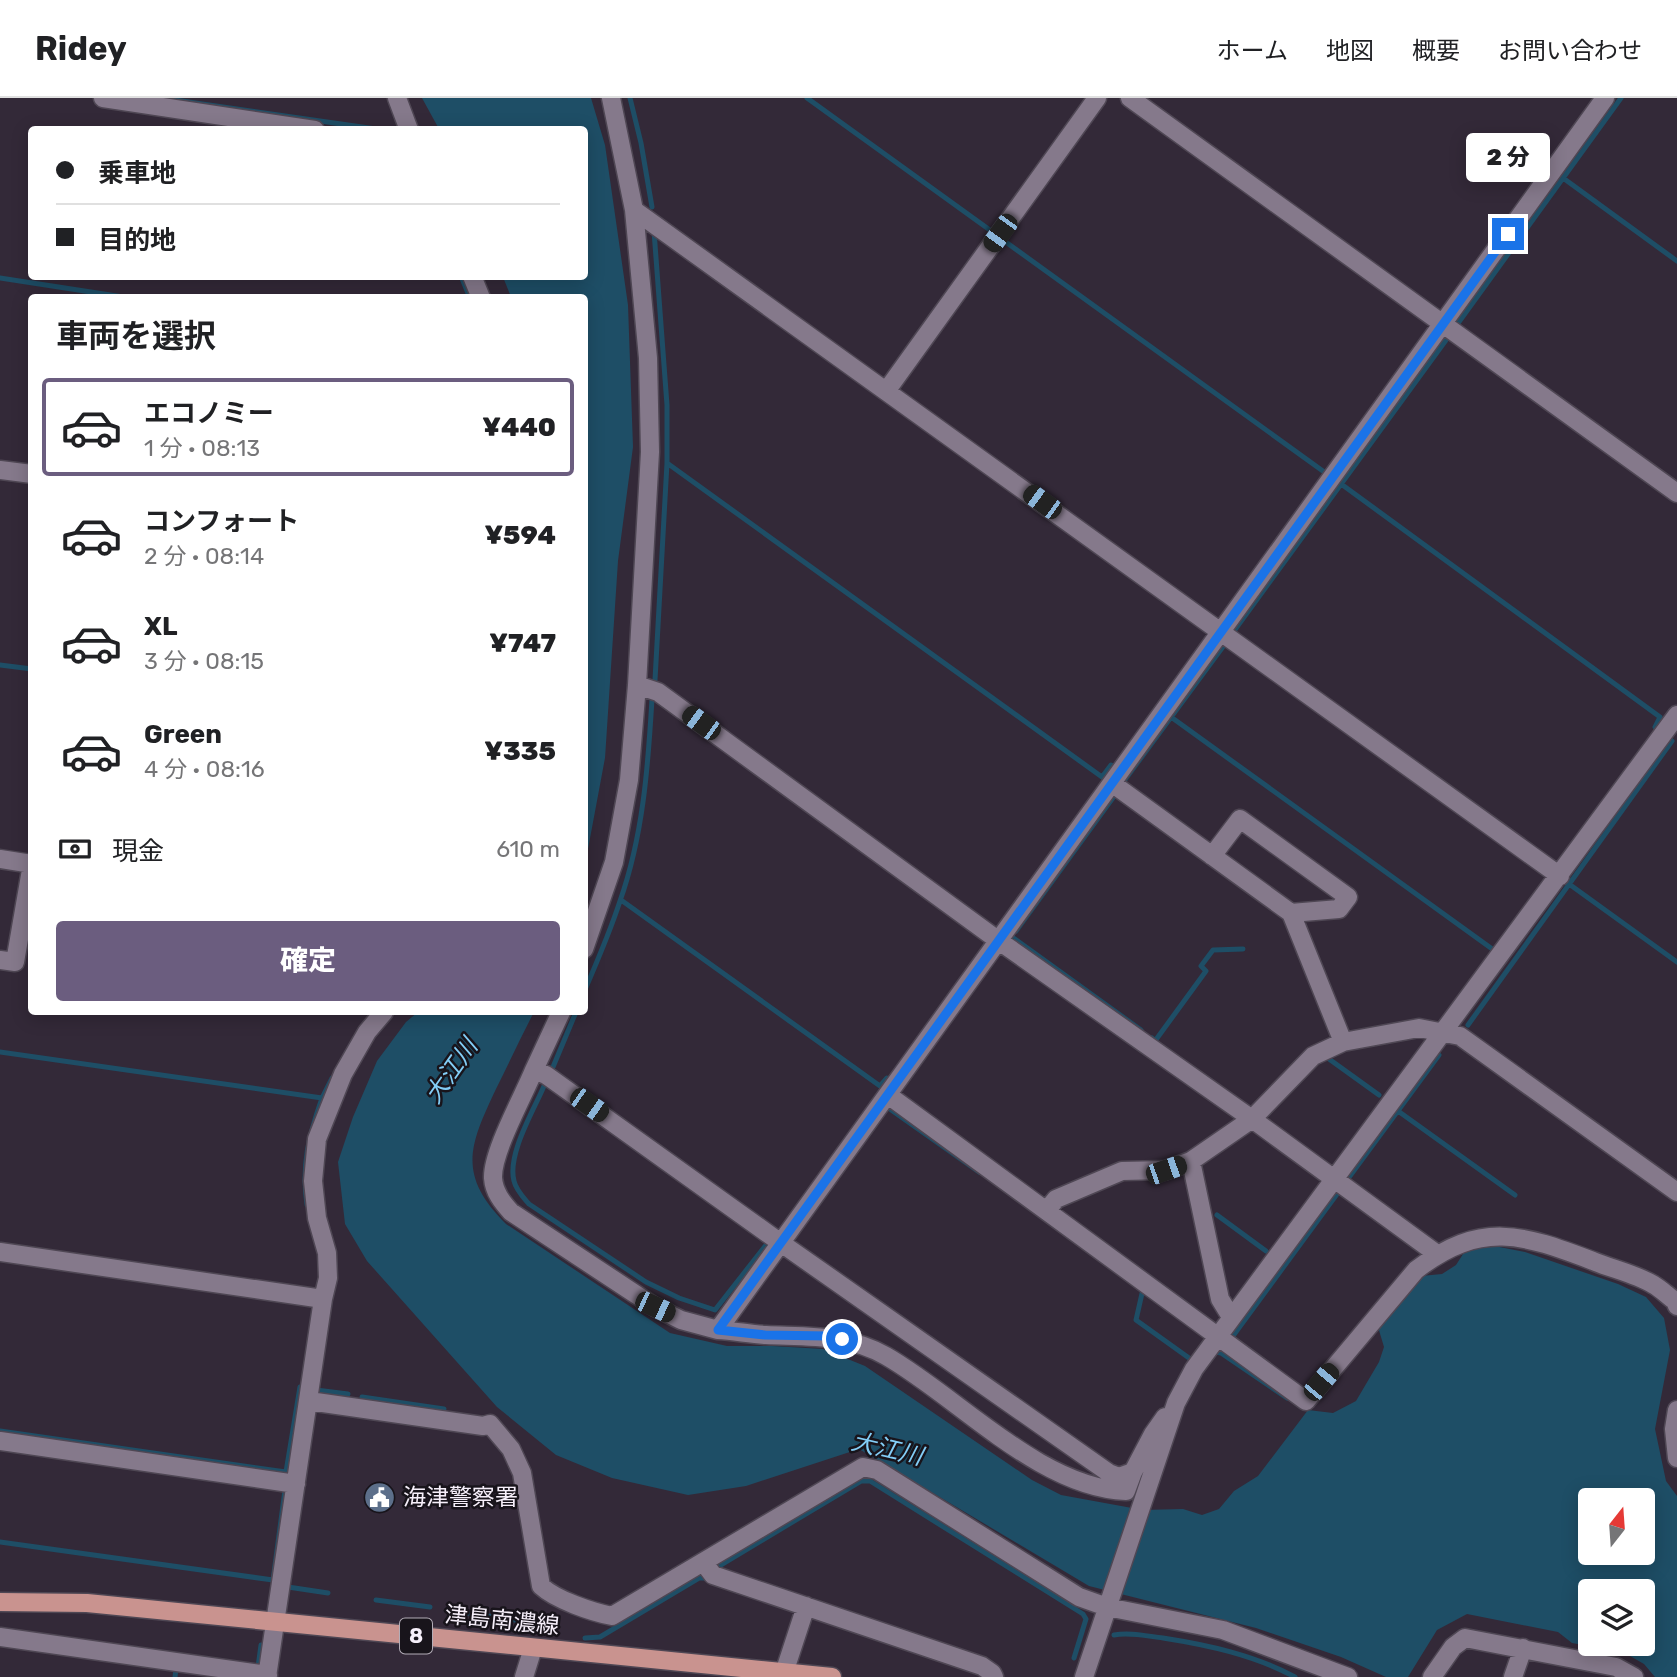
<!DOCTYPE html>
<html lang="ja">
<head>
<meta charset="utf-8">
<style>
	body { margin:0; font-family:Rubik,"Noto Sans JP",sans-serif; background:#f6f6f6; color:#202124; height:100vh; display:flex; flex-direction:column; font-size:26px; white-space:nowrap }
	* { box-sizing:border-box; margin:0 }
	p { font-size:23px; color:#757577 }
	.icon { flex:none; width:38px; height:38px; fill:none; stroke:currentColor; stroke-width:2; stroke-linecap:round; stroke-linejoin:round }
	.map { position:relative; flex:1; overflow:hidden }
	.sheet { position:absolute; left:28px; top:196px; width:560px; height:721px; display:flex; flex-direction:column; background:#fff; border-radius:7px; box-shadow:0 4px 18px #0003 }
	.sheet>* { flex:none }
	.top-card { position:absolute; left:28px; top:28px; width:560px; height:154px; border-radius:7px; box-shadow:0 4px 18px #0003; display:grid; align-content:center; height:154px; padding:0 28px; background:#fff }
	.needle { width:46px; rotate:17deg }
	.tools { position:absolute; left:1578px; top:1390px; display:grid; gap:14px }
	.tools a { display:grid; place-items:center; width:77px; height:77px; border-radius:7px; background:#fff; box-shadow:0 4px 18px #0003; font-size:35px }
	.end { position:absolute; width:32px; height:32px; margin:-16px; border:9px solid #1a73e8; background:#fff; box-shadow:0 0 0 4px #fff }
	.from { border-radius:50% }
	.bubble { position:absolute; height:49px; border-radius:7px; background:#fff; box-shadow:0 4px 18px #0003; font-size:23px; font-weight:800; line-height:49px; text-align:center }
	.car { position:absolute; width:21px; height:42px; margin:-21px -10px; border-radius:9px; box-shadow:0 0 5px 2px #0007; background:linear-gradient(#222 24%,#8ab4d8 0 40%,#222 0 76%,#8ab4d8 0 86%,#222 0) }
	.top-card b { display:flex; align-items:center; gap:24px; height:66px; font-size:26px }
	.top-card b+b { border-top:2px solid #e0e0e0 }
	.top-card i { width:18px; height:18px; background:#202124 }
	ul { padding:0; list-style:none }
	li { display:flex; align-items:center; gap:21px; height:98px; margin:0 14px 10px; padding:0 14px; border:4px solid transparent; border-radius:7px }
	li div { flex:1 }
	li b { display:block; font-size:26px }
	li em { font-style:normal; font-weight:800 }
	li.selected { border-color:#6b5d7f }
	li>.icon { width:63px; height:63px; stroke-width:1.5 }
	h2 { padding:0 28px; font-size:32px; line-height:84px }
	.pay { display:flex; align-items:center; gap:18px; height:77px; padding:0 28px; font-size:26px }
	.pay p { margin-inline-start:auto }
	.primary-button { display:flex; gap:14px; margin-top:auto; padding:14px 28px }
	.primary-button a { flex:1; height:80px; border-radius:7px; background:#6b5d7f; color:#fff; font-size:28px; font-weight:800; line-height:80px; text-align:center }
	header { display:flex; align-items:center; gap:42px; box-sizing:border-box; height:98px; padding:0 35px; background:#fff; border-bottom:2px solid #e0e0e0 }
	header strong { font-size:33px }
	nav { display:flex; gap:38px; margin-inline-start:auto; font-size:24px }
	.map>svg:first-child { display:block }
	.water { fill:#1e4e66; fill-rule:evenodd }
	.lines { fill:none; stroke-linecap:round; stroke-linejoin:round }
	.stream { stroke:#1e4e66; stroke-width:5 }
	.minor-casing { stroke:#4f4754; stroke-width:21 }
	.primary-casing { stroke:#4f4754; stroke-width:21 }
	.minor { stroke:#85798b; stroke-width:18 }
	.primary { stroke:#c9938f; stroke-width:18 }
	.route { stroke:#1a73e8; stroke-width:9 }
	.labels { text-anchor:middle; stroke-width:5; stroke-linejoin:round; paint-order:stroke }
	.shield { fill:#18141b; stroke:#b3adb7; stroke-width:2 }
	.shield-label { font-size:21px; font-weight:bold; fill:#f6effa }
	.poi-label { font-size:23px; fill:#f6effa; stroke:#18141b; text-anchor:start }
	.street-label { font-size:23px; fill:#f6effa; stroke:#18141b }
	.water-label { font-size:24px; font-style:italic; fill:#83cef7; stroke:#18141b }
</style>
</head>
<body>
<header>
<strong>Ridey</strong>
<nav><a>ホーム</a><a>地図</a><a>概要</a><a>お問い合わせ</a></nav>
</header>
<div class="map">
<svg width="1677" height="1579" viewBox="0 0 1677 1579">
	<rect width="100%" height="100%" fill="#332938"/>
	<path class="water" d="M422,0h169l14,47 23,160 5,142 -15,114 -13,197 -20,107 -1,-567 -73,-1 -8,-20 81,-1v-146l-145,-1z
		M418,914h116c-13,25 -25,51 -38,77 -27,57 -39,86 10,135l164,109 57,13h45l51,3 42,17 167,114 29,15 82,15 40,-1 19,6 17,-6 15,-18 24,-15 50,-66 25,3 23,-12 23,-39 5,-15 -6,-20 43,-51 21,-2 14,-9 9,-14 19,-7 41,8 93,32 28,13 18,21 6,32 -15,79 11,52 11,15v181h-22l-11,-13 -21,-12 -51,-9 -14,-11 -91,-18 -30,16 -29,47h-22l-45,-20 -85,-29 -167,-42 -230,-137 -113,37 -58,9 -76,-17 -56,-23 -59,-48 -130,-146 -22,-37 -7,-62 15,-45 24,-56 29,-39zM1591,1402h52v52h-52zM1591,1493h52v52h-52z"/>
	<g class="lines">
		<path class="stream" d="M161,0l222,32
			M630,0l11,45 11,64
			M807,0l187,135
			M1563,80l114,83
			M654,133l13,174v58l-12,217
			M1003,142l324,234
			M461,178l9,22
			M0,180l130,20
			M1456,228l165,-228
			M667,365l435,314 9,-12 5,2
			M1337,383l323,236 -5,10 3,3
			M1234,533l215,-295
			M0,567l32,4
			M1171,619l324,234
			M1124,683l101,-137
			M1569,786l108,78
			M621,802l259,186 7,-8 3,2
			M1016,833l99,-136
			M1012,839l129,93
			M584,894c13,-30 26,-60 36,-91 23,-65 28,-134 32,-202
			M1468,927l204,-284 -3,-3
			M1152,940l3,3 51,-70 -5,-5 12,-16 30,-1
			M0,954l322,46c-13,37 -21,67 -15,107
			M1329,961l50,36
			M553,969l23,-55
			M544,988c-10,24 -37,68 -30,95 2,9 9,16 15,23l117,78 33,16 36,12 51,-65 2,1
			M322,1000l10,-20
			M887,1009l92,65
			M1398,1013l117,84
			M1347,1082l92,-125
			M1217,1117l49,36
			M1141,1190l2,1 -7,31 53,38
			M1230,1242l110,-150
			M1216,1254l5,1 66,45
			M316,1292l32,4
			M362,1299l82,12
			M0,1333l286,41 14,-85 3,1
			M0,1444l273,38 12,-90
			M717,1473l2,-5 142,-85h9l213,133 3,5 -12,39
			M288,1489l40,6
			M376,1502l54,7
			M447,1512l82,12
			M1114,1537c16,-3 32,1 49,3 45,7 91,17 132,39
			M585,1540l15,-1 99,-59h10
			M258,1569l3,-22
			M173,1570l3,1 -1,8"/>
		<defs>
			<path id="minor" d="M103,0l212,32
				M397,0l12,32
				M1130,0l547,395
				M634,112l926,666
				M472,178l9,22
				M887,292l210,-292
				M0,372l32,4
				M637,587l21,7 341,249 253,178 185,135
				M1113,686l178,129 52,129
				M1212,758l28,-37 108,78 -9,12 -48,4
				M0,761l32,5
				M584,851l30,-87 15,-82 8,-95 13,-233 -2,-94 -14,-148 -23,-112
				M0,862l15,2 17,-98
				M561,914l-27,58 12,5 235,168 328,230 10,4 14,-5 20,-38 12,-17
				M534,972c-11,27 -42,82 -41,108 1,14 9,24 18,34l144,95 26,13 37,10 887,-1232
				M888,997l418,306 110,-131c65,-50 106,-36 177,-9 19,8 43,13 61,24 7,4 14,11 21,16l2,5
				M1191,1063l29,138 11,18
				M1047,1112l9,-11 66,-28 44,-1 25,-9 61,-42 61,-63 30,-14 76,-14 41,8 217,156
				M0,1154l323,47 -56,378
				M323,1201l5,-21 -1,-25 -10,-35 -4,-37 4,-42 26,-65 24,-42 17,-20
				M718,1232c16,1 32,4 48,5 42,2 82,-1 120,21 72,41 154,132 240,135l7,-19
				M309,1303l174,25 7,-2 21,25 11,24 19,113c15,14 51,26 71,30l251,-149 14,3 202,127 28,10 116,23 125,47
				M1677,1312l-3,19 3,29
				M0,1343l296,43
				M704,1465l9,12 269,91 10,7 2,4
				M0,1539l268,38
				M784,1575l22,-67
				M524,1579l9,-29
				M1084,1579l92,-274 18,-34 483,-654
				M1432,1579l21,-30 12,-9 151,29 18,10
				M1513,1579l10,-29"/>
			<path id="primary" d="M0,1504l87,1 745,74"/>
		</defs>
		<use href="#minor" class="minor-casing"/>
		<use href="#primary" class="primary-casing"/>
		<use href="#minor" class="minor"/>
		<use href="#primary" class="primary"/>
	</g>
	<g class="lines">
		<path class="route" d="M842,1241l-14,-3 -63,-1 -47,-5 790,-1096"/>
	</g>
	<defs>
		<symbol id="civic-disc" viewBox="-11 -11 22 22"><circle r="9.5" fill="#5c6f8a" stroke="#18141b"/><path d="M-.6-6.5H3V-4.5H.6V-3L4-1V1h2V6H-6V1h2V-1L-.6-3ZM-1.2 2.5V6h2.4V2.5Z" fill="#fff"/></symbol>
	</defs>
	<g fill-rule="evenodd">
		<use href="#civic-disc" x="362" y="1382" width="35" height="35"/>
	</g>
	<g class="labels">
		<rect class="shield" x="400" y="1520.5" width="32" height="35" rx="5"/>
		<g class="shield-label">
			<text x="416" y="1545">8</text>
		</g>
		<g class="poi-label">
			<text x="403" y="1407">海津警察署</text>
		</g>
		<g class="street-label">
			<text transform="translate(502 1522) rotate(6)" y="8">津島南濃線</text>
		</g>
		<g class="water-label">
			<text transform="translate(451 973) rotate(-55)" y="8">大江川</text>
			<text transform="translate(887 1351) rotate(13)" y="8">大江川</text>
		</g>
	</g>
</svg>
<div class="tools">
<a><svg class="needle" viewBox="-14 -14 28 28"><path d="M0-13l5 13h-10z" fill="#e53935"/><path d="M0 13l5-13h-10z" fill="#757577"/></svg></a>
<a><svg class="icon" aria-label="layers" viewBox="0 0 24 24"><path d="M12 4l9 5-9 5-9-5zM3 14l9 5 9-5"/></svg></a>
</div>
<i class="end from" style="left:842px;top:1241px"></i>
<i class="end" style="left:1508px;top:136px"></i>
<div class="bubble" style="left:1466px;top:35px;width:84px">2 分</div>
<i class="car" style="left:1000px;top:135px;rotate:216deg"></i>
<i class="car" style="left:1042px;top:404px;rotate:306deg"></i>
<i class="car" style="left:701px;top:625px;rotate:306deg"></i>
<i class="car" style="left:589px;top:1007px;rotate:125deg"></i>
<i class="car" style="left:1166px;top:1072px;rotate:71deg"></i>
<i class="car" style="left:655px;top:1209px;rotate:115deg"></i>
<i class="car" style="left:1321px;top:1284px;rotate:40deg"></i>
<div class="top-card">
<b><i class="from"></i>乗車地</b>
<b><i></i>目的地</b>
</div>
<section class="sheet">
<h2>車両を選択</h2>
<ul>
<li class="selected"><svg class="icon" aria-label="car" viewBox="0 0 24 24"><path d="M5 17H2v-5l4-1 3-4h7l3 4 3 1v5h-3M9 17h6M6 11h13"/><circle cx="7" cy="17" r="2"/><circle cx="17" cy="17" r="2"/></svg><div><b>エコノミー</b><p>1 分 · 08:13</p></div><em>¥440</em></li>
<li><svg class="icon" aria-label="car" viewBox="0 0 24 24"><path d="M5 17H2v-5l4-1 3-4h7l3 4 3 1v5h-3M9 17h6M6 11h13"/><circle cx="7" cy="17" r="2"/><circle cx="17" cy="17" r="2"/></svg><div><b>コンフォート</b><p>2 分 · 08:14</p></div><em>¥594</em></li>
<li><svg class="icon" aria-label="car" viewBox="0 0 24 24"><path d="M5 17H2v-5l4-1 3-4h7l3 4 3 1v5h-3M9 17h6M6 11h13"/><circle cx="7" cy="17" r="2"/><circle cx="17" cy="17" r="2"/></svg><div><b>XL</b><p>3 分 · 08:15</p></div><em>¥747</em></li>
<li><svg class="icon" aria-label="car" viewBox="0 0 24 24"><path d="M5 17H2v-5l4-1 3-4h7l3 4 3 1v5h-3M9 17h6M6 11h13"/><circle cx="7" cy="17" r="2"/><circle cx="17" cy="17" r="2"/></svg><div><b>Green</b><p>4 分 · 08:16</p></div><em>¥335</em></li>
</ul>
<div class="pay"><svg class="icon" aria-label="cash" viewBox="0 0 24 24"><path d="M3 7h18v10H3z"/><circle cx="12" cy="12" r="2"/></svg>現金<p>610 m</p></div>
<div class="primary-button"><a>確定</a></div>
</section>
</div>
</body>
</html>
